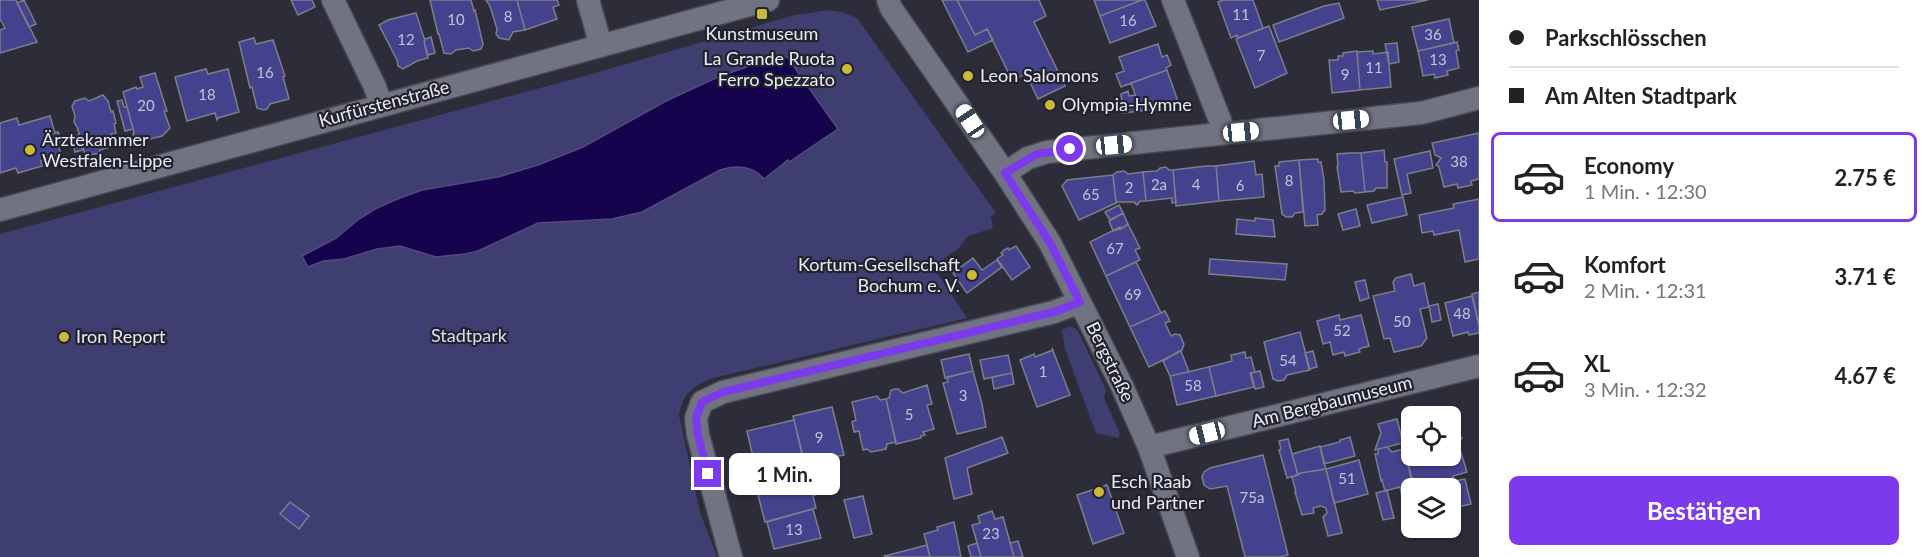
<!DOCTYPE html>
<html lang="de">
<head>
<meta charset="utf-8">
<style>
	body { margin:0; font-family:Lato,sans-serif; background:#f2f2f2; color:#222; height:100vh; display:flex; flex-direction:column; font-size:22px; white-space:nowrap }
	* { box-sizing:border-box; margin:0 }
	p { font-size:20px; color:#767676 }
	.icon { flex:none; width:33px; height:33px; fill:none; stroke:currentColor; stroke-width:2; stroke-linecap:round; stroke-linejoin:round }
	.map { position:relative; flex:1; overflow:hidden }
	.side { display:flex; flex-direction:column; background:#fff; width:450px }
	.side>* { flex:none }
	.banner { display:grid; align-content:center; height:132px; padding:0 30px; background:#fff }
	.fabs { position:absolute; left:1401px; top:406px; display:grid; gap:12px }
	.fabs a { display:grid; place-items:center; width:60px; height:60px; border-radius:9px; background:#fff; box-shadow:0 2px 4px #0004; font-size:30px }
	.end { position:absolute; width:27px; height:27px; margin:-14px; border:8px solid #7c3aed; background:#fff; box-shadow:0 0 0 3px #fff }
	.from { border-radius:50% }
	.bubble { position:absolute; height:42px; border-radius:9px; background:#fff; box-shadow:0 2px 4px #0004; font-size:20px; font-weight:700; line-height:42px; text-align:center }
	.car { position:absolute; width:18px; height:36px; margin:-18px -9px; border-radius:8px; box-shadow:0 0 4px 2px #0007; background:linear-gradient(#fff 24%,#345 0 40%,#fff 0 76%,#345 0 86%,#fff 0) }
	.banner b { display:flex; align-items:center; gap:21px; height:57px; font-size:22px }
	.banner b+b { border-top:2px solid #e0e0e0 }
	.banner i { width:15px; height:15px; background:#222 }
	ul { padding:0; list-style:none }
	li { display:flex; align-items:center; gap:18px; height:90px; margin:0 12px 9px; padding:0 18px; border:3px solid transparent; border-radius:9px }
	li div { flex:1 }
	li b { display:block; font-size:22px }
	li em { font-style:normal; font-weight:700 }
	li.active { border-color:#7c3aed }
	li>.icon { width:54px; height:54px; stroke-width:1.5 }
	.button { display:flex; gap:12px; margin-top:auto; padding:12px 30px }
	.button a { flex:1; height:69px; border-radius:9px; background:#7c3aed; color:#fff; font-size:24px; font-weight:700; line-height:69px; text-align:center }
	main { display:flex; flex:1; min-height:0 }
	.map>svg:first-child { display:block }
	.green { fill:#3e3e70 }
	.water { fill:#15034d; stroke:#55497f; stroke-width:1.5 }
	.building { fill:#44428c; stroke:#7c7e8c; stroke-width:1.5 }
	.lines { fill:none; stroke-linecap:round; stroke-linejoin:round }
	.minor-casing { stroke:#484953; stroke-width:25 }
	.minor { stroke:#727382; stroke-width:22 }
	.route { stroke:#7c3aed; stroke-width:8 }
	.poi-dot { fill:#cbb939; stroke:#22232f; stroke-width:2 }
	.labels { text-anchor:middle; stroke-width:4.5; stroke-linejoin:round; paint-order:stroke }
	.number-label { font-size:15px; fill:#c1c2da }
	.poi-label { font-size:18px; fill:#ebecf4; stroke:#22232f; text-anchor:start }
	.street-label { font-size:18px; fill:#ebecf4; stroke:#22232f }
	.park-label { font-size:18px; fill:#dbdef4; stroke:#22232f }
</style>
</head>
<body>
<main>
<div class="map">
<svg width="1479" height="557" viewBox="0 0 1479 557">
	<rect width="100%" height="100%" fill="#2c2d39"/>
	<path class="green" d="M830,10l15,3 12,5 139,195 -5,3 2,12 -25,8 -10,13 -25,17 34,52 -254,60c-21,9 -29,14 -34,37l21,97 17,45h-717v-323l588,-159 207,-60z
		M1069,327h4l5,4 28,59 -2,8 16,36 -2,4 -22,-5 -31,-84 -3,-19z"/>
	<path class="water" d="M787,57l51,72 -49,33 -1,-2 -24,19c-12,-14 -28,-14 -44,-9l-78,42 -30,7 -74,4 -60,28 -13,3 -29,3 -36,-11 -23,3 -33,10 -21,2 -15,6 -6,-11 34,-18 23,-19 16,-10 20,-9 27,-10 76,-13 40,-12 45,-18 83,-46 52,-24 49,-17z"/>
	<path class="building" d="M0,0h16l21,42 -37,11v-23l5,-2 -5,-9z
		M24,0l12,24 -7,3 -12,-24z
		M291,0h21l3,7 -17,8z
		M430,0h41l3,11 1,-1 8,34 -2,5 -8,2 -4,-3 -13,2 -5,4 -7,-1 -5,-19h-1z
		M486,0h31l8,30 -12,2 -4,8 -10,-2 -3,-4 1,-5 -7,-23z
		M517,0h40l2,5 -6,2 4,12 -32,11z
		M942,0h15l18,35 12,-6 6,11 -25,12z
		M957,0h82l7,16 -12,6 31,64 -27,13 -12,-25 -14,6 -25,-51 -12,6z
		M1094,0h48l-42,16z
		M1142,0h3l11,26 -46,17 -10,-27z
		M1223,0h30l10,28 -25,10 -1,-3 -6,3 -13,-36z
		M1377,0h51l-48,10z
		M1377,0h51l-48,10z
		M1339,3l5,15 -65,24 -6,-17 51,-19z
		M416,13l9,28 -1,1 4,16 -11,3 -14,8 -5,-3 -1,-6 -18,-35 9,-5z
		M1449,19l5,24 -36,8 -6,-24z
		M1269,26l18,47 -32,15 -19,-49z
		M431,37l4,16 -7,2 -4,-13 1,-3z
		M254,38l2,6 17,-4 12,36 -2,1 6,22 -19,5 -3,5 -3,1 -7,-2 -5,-21 -2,1 -11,-46z
		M1457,42l2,8 -3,1 3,17 -12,3 1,4 -13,3 -1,-4 -11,2 -5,-25z
		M1397,43l2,19 -10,2 -4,-20z
		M1158,44l4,13 5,-2 4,10 -5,3 1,2 -46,17 -5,-13 8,-3 -5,-14z
		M1357,51l3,39 -28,3 -3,-33h9v-4h5v-3z
		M1373,51v3l15,-2 3,35 -31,3 -3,-38z
		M206,69l2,5 20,-5 11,43 -21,6 -1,2 -2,-7 -28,8 -12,-44z
		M1167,70l13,37 -39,4 -10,-28z
		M155,73l12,38h-3l6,17 -8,8 -16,4 -2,-1 -5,1 -5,-2 -1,-5 1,-1 -11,-40 13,-5 1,2 6,-2 -3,-10z
		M1128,91l1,5 6,-1 6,16 -18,2 -2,-19z
		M103,95l5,6 3,11 2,-1 3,12 -2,1 2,9 -5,1 2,12 -13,4 -1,3 -10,2 -4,-1 -8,-27 -3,-5 1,-6 -3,-10 3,-5 10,-3 4,3z
		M122,100l2,7h3l6,22 -8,2 -8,-30z
		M50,116l5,17 3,-1 2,5 2,7h-4l3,11 -20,6 1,5 -24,7 -2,-5 -16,5v-50l17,-5 2,7z
		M1479,133v46l-8,2 1,4 -14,3 -1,-4 -13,3 -5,-20 -3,-2 5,-7 -6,-3 -3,-12z
		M79,135l4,15 -8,2 -4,-15z
		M1384,150l1,12h2v26h-11l-2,3 -9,1 -4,-39z
		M1430,151l3,17 -26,6 4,19 -9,2 -8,-36z
		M1349,153h12l4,39 -10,1 -2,-2 -12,1 -4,-25 1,-1 -1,-12z
		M1318,159v3h3l3,18 1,30 -3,4 -5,1 1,10 -13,1 -6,-66z
		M1299,160l4,52 -8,1 -3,4h-6l-4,-3 -7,-48h4v-4z
		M1254,161l2,14 6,-1 2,23 -45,4 -3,-35z
		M1206,166h10l3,35 -43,5 -3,-36z
		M1166,167l3,3h4l3,32 -4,1v-5l-26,3 -3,-29 14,-1 3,-3z
		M1124,171l4,3 15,-2 3,29h-6l-3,4 -3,-3h-18l-3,-27 4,-3z
		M1113,175l3,28 -37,17 -17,-34 5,-6z
		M1403,197l4,18 -35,8 -5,-18z
		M1479,199v60l-14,3 -6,-32 -25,5 -1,-4 -11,2 -3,-18 35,-7 -1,-4z
		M1119,205l4,8 -13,7 -5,-8z
		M1356,209l4,17 -17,4 -5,-16z
		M1123,213l5,11 -4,3 -11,4 -4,-10z
		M1255,218l18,2 2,17 -39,-3 1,-15 18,2z
		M1128,224l12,24 -5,2 5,10 -34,16 -16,-34 30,-15 1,2 3,-2z
		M1016,246l14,21 -18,13 -15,-21 6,-4 -2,-2 3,-3 4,-2 1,2z
		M973,258l9,12 15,-10 5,7 -35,26 -14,-20z
		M1210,259l77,5 -2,16 -76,-6z
		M1136,262l25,51 -31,14 -24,-51z
		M1411,274l3,12 10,-3 5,24 -9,2 7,29 -6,8 -27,6 -4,-14 -6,1 -11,-43 22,-5 -2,-9 3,-4z
		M1365,280l4,18 -9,3 -5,-19z
		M1479,292v34l-7,-32z
		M1472,296l7,30v7l-10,2 -1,-3 -15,4 -8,-33z
		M1438,304l3,16 -9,2 -3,-16z
		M1165,311l5,10 -5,2 6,13 4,-2 5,1 4,9 -2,6 -3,2 -30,15 -19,-40z
		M1339,315l1,5 21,-5 8,31 -10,3 1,3 -15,4 -1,-4 -11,3 -3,-13 -7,2 -6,-23z
		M1300,332l10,38 -23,5 -3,5 -6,1 -5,-2 -9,-37z
		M1052,348l18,47 -33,12 -17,-47 14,-6 1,3 18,-7z
		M1179,351h2l8,21 -19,4 -7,-15z
		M1313,351l4,16 -8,2 -4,-16z
		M1245,352l1,6 5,-1 4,15 -5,1 4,14 -38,9 -7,-29 23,-6 -1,-6z
		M969,354l4,17 -28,7 -4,-18z
		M1008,355l4,18 -28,6 -4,-19z
		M1209,367l7,29 -39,9 -7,-29z
		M973,371l9,33 4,23 -29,7 -14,-51 5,-1 -1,-5z
		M1260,371l4,16 -9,2 -4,-16z
		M1012,373l2,11 -20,5 -2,-12z
		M927,385l5,19 -5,1 7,24 -11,3 2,3 -4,1v2l-25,6 -10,-45 3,-1 2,-8 4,-1h3l5,4z
		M877,396l3,4 6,-1 10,43 -9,2 -1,5 -15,3 -4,-3 -4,1 -4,-19 -5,1 -2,-10 4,-2 -4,-18z
		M832,407l12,48 -39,9 -12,-48z
		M1397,419l6,24 -28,7 6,-17 -3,-9z
		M794,420l10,43 -47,11 -10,-43z
		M1450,432l12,6 -4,5 9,29 -14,4 1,5 11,-2 6,25 -21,5v-20h-17l-2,-8 -17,5 -10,-37 8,-2v9h38z
		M1002,437l6,16 -41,15 5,26 -18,5 -9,-41z
		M1350,437l5,19 -31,8 -4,-17 20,-5v-2z
		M1288,439l10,36 -11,3 -8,-28 2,-1 -2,-8z
		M1320,446l6,23 -25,4 -3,2 -6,-21z
		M1387,447l5,5 12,-3 10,40h-2v24l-3,1 -4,-18 -3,1 -2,-10 -15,4 -3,-11 -1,1 -6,-27h3v-5z
		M1263,455l25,100 -8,2h-35l-18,-71 -17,3 -6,-4 -2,-8 2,-5 6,-4z
		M1359,460l9,34 -34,9 -8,-34z
		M775,469l2,12 -18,4 -2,-11z
		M1326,469l16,64 -14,3 -5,-19 4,-4 -1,-5 -5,-2 -8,2 1,5 -12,2 -7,-23h1l-4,-15 9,-4z
		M810,481l2,1 3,13 -2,1 3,12 -51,14 -7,-27 17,-5v-2z
		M1107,485l17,48 -31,11 -16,-49z
		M1387,490l7,28 -11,2 -7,-27z
		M863,496l9,38 -18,4 -10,-38z
		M290,502l19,14 -10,13 -19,-15z
		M813,509l8,29 -47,11 -7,-27z
		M992,511l3,8 8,-2 11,40h-33l-9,-32 8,-2 -2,-7z
		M954,522l7,35h-31l-6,-23 14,-4 -1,-3z
		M1018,541l5,16h-9l-4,-14z
		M977,543l4,14h-10l-3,-11z
		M927,545l3,12h-45l-1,-2 1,1z"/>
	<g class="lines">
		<defs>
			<path id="minor" d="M333,0l42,87 6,18
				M588,0l13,46
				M888,0l3,8 114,165 45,70 72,143 27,61 39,110
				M1173,0l52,133
				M1005,173l23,-15 19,-6 374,-39 58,-15
				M0,210l768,-210
				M1149,447l330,-81
				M731,557l-33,-122 -2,-17 6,-16 21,-10 331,-80 26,-10"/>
		</defs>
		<use href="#minor" class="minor-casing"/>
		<use href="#minor" class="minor"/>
	</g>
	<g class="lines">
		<path class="route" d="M708,474l-10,-39 -2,-17 6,-16 21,-10 331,-80 26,-10 -30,-59 -45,-70 32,-19 33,-5"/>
	</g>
	<g class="poi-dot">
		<rect x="756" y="8" width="12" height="12" rx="3"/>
		<circle cx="847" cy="69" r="6"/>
		<circle cx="968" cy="76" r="6"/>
		<circle cx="1050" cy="105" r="6"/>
		<circle cx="30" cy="150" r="6"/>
		<circle cx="972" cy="275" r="6"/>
		<circle cx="64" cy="337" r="6"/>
		<circle cx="1099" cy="492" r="6"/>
	</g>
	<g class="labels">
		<g class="number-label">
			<text x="1241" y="20">11</text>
			<text x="508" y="22">8</text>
			<text x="456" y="25">10</text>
			<text x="1128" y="26">16</text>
			<text x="1433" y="40">36</text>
			<text x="406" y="45">12</text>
			<text x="1261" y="61">7</text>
			<text x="1438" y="65">13</text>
			<text x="1374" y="73">11</text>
			<text x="265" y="78">16</text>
			<text x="1345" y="80">9</text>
			<text x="207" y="100">18</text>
			<text x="146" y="111">20</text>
			<text x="1459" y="167">38</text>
			<text x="1289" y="186">8</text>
			<text x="1159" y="190">2a</text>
			<text x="1196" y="190">4</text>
			<text x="1240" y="191">6</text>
			<text x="1129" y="193">2</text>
			<text x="1091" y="200">65</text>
			<text x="1115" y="254">67</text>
			<text x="1133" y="300">69</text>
			<text x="1462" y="319">48</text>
			<text x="1402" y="327">50</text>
			<text x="1342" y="336">52</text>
			<text x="1288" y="366">54</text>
			<text x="1043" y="377">1</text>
			<text x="1193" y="391">58</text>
			<text x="963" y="401">3</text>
			<text x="909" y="420">5</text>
			<text x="819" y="443">9</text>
			<text x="1347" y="484">51</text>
			<text x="1252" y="503">75a</text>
			<text x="794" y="535">13</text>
			<text x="991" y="539">23</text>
		</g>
		<g class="poi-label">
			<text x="762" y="40" text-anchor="middle">Kunstmuseum</text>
			<text x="835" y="65" text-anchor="end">La Grande Ruota<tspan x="835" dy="21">Ferro Spezzato</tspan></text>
			<text x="980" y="82">Leon Salomons</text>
			<text x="1062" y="111">Olympia-Hymne</text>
			<text x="42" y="146">Ärztekammer<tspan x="42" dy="21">Westfalen-Lippe</tspan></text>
			<text x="960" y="271" text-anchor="end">Kortum-Gesellschaft<tspan x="960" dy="21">Bochum e. V.</tspan></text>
			<text x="76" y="343">Iron Report</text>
			<text x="1111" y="488">Esch Raab<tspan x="1111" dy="21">und Partner</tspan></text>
		</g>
		<g class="street-label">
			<text transform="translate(384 104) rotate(-15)" y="6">Kurfürstenstraße</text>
			<text transform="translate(1110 362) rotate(64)" y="6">Bergstraße</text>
			<text transform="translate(1332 402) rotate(-14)" y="6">Am Bergbaumuseum</text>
		</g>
		<g class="park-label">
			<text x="469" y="342">Stadtpark</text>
		</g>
	</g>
</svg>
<div class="fabs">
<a><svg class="icon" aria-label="locate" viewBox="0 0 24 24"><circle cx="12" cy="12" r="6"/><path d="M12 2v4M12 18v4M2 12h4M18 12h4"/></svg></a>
<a><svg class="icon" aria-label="layers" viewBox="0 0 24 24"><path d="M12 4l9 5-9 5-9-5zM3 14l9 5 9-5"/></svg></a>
</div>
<i class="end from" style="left:1070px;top:149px"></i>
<i class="end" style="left:708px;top:474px"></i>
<div class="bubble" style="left:729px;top:453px;width:111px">1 Min.</div>
<i class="car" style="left:1351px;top:120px;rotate:84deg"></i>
<i class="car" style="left:970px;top:121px;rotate:326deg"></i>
<i class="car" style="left:1241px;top:132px;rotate:84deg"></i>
<i class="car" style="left:1114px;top:145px;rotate:84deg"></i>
<i class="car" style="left:1207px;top:433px;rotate:256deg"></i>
</div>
<section class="side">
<div class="banner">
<b><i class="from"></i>Parkschlösschen</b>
<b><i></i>Am Alten Stadtpark</b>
</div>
<ul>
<li class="active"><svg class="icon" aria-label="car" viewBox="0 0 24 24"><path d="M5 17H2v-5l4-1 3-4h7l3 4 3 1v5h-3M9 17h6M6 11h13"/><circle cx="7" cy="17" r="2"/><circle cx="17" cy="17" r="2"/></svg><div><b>Economy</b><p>1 Min. · 12:30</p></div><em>2.75 €</em></li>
<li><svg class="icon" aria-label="car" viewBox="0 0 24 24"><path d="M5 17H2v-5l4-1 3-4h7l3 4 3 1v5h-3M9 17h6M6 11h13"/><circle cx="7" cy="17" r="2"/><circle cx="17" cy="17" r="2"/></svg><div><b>Komfort</b><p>2 Min. · 12:31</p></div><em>3.71 €</em></li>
<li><svg class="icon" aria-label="car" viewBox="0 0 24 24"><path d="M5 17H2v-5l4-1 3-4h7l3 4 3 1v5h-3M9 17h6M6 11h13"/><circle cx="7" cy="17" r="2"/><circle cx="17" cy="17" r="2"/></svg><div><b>XL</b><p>3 Min. · 12:32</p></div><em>4.67 €</em></li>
</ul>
<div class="button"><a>Bestätigen</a></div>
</section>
</main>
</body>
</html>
